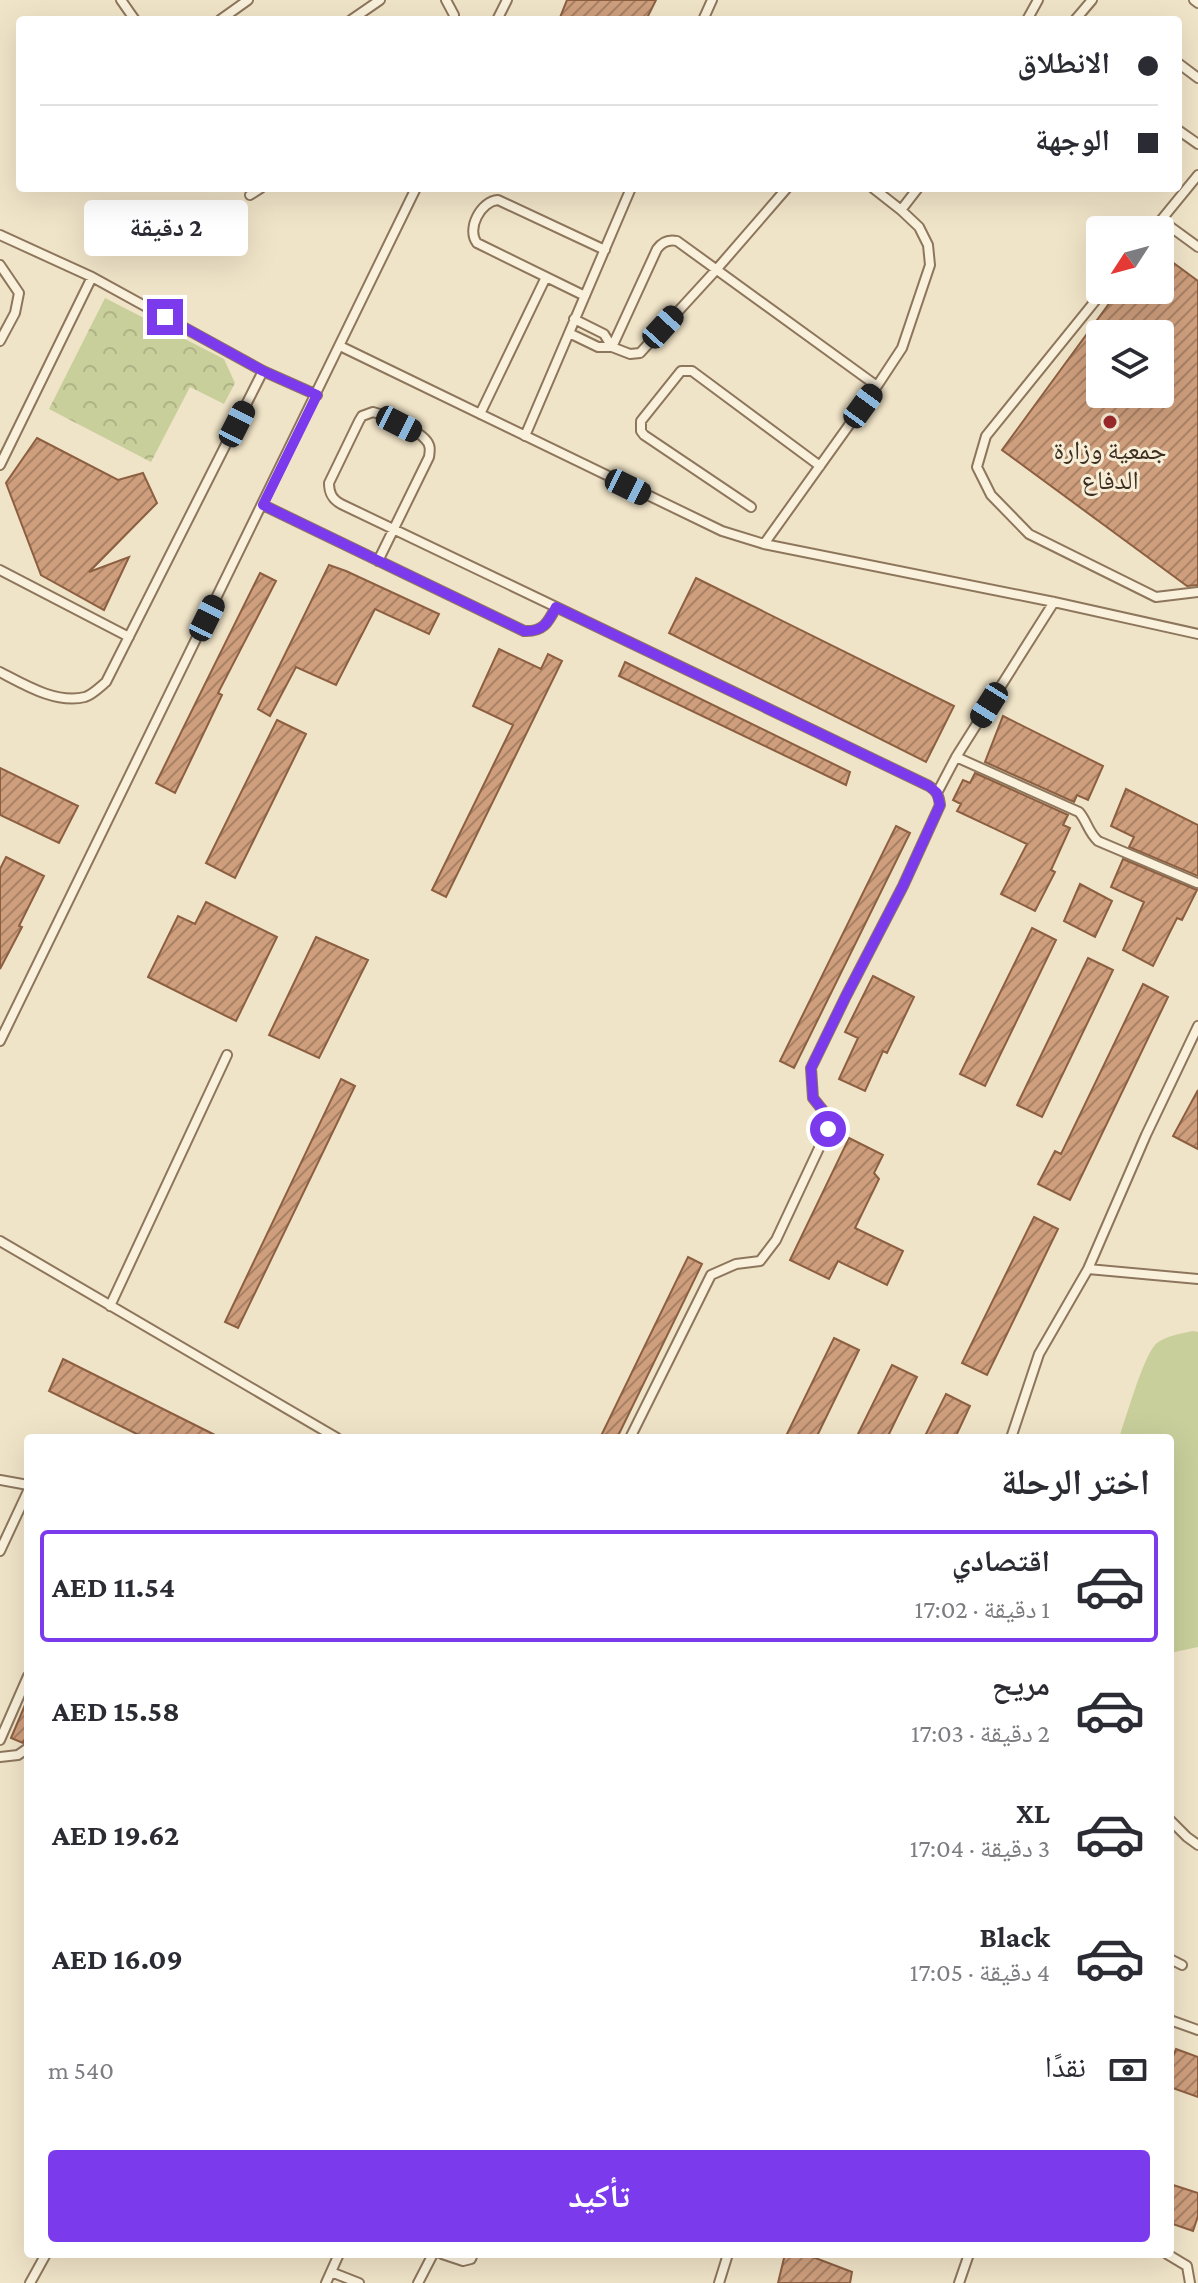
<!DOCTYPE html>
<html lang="ar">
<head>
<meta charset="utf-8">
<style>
	body { margin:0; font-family:"Crimson Pro","Noto Naskh Arabic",serif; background:#f7f7f7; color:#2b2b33; direction:rtl; height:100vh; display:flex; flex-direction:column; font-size:30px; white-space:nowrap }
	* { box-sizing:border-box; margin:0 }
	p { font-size:26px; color:#7c7c81 }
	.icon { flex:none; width:44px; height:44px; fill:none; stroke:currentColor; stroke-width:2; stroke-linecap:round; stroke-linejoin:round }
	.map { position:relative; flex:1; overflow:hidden; direction:ltr }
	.side { position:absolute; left:24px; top:1434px; width:1150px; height:824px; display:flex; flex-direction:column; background:#fff; border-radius:8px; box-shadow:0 8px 32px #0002; direction:rtl }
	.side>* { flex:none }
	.guide { position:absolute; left:16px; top:16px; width:1166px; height:176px; border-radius:8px; box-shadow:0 8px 32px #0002; direction:rtl; display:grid; align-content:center; height:176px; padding:0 24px; background:#fff }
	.needle { width:52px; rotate:234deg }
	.buttons { position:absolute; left:1086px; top:216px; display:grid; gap:16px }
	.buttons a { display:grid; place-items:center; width:88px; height:88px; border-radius:8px; background:#fff; box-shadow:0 8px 32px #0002; font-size:40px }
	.end { position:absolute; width:36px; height:36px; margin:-18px; border:10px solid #7c3aed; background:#fff; box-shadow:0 0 0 4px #fff }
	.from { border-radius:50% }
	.bubble { position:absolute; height:56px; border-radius:8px; background:#fff; box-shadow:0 8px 32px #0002; font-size:26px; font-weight:700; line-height:56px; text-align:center; direction:rtl }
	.car { position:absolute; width:24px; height:48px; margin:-24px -12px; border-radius:10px; box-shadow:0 0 6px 2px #0007; background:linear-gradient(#222 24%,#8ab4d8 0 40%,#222 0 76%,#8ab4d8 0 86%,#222 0) }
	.guide b { display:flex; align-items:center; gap:28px; height:76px; font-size:30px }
	.guide b+b { border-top:2px solid #e1e1e2 }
	.guide i { width:20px; height:20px; background:#2b2b33 }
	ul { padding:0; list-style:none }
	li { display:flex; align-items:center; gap:24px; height:112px; margin:0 16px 12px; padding:0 8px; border:4px solid transparent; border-radius:8px }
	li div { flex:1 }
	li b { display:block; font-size:30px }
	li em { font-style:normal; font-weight:700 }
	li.active { border-color:#7c3aed }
	li>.icon { width:72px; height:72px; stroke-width:1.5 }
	h2 { padding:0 24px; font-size:36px; line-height:96px }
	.pay { display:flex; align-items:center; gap:20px; height:88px; padding:0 24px; font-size:30px }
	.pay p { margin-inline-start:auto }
	.button { display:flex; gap:16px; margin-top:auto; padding:16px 24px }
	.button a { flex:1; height:92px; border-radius:8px; background:#7c3aed; color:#fff; font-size:32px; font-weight:700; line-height:92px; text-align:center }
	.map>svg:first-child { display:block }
	.forest { fill:url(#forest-crowns) }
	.garden { fill:#c9cf9b }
	.building { fill:url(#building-hatch); stroke:#8d5f41; stroke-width:2; fill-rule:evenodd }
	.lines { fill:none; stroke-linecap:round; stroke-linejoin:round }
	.service-casing { stroke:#8d765c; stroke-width:12 }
	.service { stroke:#faf1dc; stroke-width:8 }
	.route { stroke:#7c3aed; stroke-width:10 }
	.poi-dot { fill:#9e2a2b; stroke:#f7eed8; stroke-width:3 }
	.labels { text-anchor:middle; stroke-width:6; stroke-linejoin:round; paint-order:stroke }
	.poi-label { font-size:26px; fill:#3d2e20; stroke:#f7eed8 }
</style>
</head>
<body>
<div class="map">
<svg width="1198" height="2283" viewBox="0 0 1198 2283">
	<defs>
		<pattern id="forest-crowns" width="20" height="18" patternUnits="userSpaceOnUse" patternTransform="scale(2)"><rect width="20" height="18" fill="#c9cf9b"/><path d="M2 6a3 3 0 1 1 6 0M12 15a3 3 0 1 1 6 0" fill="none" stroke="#aeb285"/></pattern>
		<pattern id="building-hatch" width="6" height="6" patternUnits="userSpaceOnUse" patternTransform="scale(2)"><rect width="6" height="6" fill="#cf9f7d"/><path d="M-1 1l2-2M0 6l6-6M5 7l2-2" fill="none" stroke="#a98266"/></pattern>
	</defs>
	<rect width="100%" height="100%" fill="#f0e4c8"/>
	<path class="forest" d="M105,298l119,61 11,24 -11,21 -34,-17 -39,75 -102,-53z"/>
	<path class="garden" d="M1193,1331l5,1v315l-28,6v-215h-51c7,-19 25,-85 38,-95 11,-8 23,-9 36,-12z"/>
	<path class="building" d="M567,0h89l-10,20h-87z
		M1160,253l38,28v304l-11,1 -185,-136 117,-160h41zM1100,334h60v60h-60z
		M37,438l81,42 25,-7 14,30 -68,69 40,-15 -25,53 -63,-35 -35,-92z
		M329,565l17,6 93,43 -10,20 -54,-25 -39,76 -40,-18 -26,49 -12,-7z
		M260,573l16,8 -58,112 4,2 -47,98 -19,-10z
		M696,578l258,128 -28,56 -257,-129z
		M499,649l42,20 7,-15 14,7 -116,236 -14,-7 81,-165 -40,-19z
		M625,662l225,110 -4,13 -227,-109z
		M1003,716l100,50 -15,34 -11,-5 -3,7 -89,-40z
		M277,720l29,14 -71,144 -29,-15z
		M0,768l78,38 -19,37 -59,-28z
		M975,773l93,42 -5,10 7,3 -19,42 4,2 -20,39 -34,-17 26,-50 -70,-33 4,-7 -8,-4 10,-20 7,3z
		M1126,789l72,36v51l-69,-29 5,-10 -23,-11z
		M896,826l14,7 -116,235 -14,-7z
		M6,857l38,19 -25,50 3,1 -22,42v-100z
		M1123,859l74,31 -15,30 -5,-2 -24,48 -30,-16 21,-48 -33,-15z
		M1080,884l32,17 -17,36 -31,-16z
		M206,902l71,35 -41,84 -88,-44 30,-61 17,8z
		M1032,928l24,12 -71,146 -25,-12z
		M316,937l52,23 -49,98 -50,-23z
		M1088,958l25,12 -71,147 -25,-12z
		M873,976l41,21 -27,56 -4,-2 -18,40 -26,-12 19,-41 -13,-6z
		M1143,984l25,13 -98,203 -32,-16 17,-33 6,3z
		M341,1079l14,7 -117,242 -13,-6z
		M1198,1090v59l-25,-13z
		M849,1138l34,17 -9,18 5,6 -24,49 48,23 -16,34 -49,-24 -9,18 -39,-19z
		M1034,1217l24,12 -71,146 -25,-12z
		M688,1257l14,7 -85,174h-17z
		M834,1338l25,12 -43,88h-31z
		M63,1359l158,79h-76l-96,-47z
		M892,1365l25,12 -30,61h-31z
		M946,1394l24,12 -15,32h-31z
		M28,1698v35l-5,10 -12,-5z
		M1176,2049l22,8v40l-28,-10v-23z
		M1170,2184l28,9v23l-5,15 -23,-8z
		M785,2254h20l47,18 -2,11h-72z"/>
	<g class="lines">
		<defs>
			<path id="service" d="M121,0l14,20
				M446,0l8,15v5
				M1194,0l4,3
				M220,20l28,-20
				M351,20l29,-20
				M497,20l10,-20
				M703,20l9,-20
				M1027,20l11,-20
				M1075,20l17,-20
				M1178,63l20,15
				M1178,130l20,14
				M250,195l11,-7
				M901,210l17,-22
				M1161,220l37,27
				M1153,230l45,-55
				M0,235l92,42 171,94 54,24
				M0,265l19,28 -4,20 -15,28
				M1104,290l-118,146 -9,31 14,28 38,39 127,63 42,-5
				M585,296l-108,-53c-11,-14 4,-42 21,-43l107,50
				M574,319l30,15 8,13
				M569,333l29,14h14l18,7 10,-1 76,-83 71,-82
				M340,346l382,185 42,13 290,58 144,32
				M612,347l45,-98c5,-7 11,-10 20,-8l200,145
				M480,414l66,-137
				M525,436l106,-248
				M0,465l92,-188
				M263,505l261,126c19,1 24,-8 32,-24
				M751,507l-107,-72 -3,-4v-10l40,-50h11l128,95
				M764,544l113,-158 25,-38 28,-83 -2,-20 -9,-18 -18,-17 -28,-22
				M378,561l51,-104c1,-7 2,-12 -4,-18 -8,-9 -40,-24 -52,-27l-11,4 -3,5 -30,62c0,10 3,16 12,21 196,93 392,188 588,282 8,5 10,10 11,19l-37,81 -57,110 -35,72 2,30 12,15 3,16 -52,111 -16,21 -24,3 -25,11 -81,163
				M0,570l129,67
				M0,672c25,13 56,32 85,25 7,-2 15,-10 21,-15l157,-311
				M956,757l123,55c8,9 9,20 19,29l99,42
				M937,793l19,-36 98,-155
				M0,1041l416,-853
				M0,1241l337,197
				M1088,1269l110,10
				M110,1306l117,-251
				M1011,1438l28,-84 49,-85 58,-134 52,-109
				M0,1480l28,5
				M0,1551l28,-60
				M0,1740l28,-64
				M0,1757l18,-2 10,-7
				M1170,1820l17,17 11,8
				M1170,1959l12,6
				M1170,2020l28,10
				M442,2254l21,7 8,-2 2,-5
				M1167,2254l20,12 3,17
				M331,2272l28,11
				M30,2283l16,-29
				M326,2283l13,-29
				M418,2283l15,-29
				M719,2283l9,-29
				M959,2283l10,-29"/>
		</defs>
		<use href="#service" class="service-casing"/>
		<use href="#service" class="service"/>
	</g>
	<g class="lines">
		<path class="route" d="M165,317l98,54 54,24 -54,110 261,126c19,1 24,-8 32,-24l373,179 8,7 3,12 -37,81 -57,110 -35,72 2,30 12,15 3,16"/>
	</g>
	<circle class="poi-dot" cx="1110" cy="422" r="8"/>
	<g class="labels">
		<g class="poi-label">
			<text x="1110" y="459">جمعية وزارة<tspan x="1110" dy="30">الدفاع</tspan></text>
		</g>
	</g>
</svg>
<div class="buttons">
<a><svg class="needle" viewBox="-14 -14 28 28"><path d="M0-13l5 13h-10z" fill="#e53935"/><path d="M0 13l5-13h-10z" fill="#7c7c81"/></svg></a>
<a><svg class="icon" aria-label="layers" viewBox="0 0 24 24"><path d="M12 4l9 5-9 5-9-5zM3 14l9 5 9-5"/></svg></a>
</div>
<i class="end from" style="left:828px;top:1129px"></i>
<i class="end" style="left:165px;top:317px"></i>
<div class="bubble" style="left:84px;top:200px;width:164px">2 دقيقة</div>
<i class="car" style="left:663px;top:327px;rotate:42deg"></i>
<i class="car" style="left:863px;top:406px;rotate:36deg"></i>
<i class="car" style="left:237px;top:424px;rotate:27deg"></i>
<i class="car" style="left:399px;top:424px;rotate:117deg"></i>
<i class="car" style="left:628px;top:487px;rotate:116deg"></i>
<i class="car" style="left:207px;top:618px;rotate:26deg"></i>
<i class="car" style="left:989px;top:705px;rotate:212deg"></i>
<div class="guide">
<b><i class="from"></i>الانطلاق</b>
<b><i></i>الوجهة</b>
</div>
<section class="side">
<h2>اختر الرحلة</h2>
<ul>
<li class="active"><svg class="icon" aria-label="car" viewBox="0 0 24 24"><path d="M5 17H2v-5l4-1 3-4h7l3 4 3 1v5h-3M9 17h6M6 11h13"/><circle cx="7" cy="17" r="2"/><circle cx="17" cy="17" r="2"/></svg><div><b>اقتصادي</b><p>1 دقيقة · 17:02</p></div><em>AED 11.54</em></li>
<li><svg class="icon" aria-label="car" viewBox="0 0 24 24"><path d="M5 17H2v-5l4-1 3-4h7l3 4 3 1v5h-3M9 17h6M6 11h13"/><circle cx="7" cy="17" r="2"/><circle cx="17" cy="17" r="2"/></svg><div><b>مريح</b><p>2 دقيقة · 17:03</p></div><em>AED 15.58</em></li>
<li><svg class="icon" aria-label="car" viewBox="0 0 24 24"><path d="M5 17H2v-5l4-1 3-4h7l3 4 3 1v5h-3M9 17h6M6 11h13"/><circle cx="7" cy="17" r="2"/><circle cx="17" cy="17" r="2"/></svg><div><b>XL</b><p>3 دقيقة · 17:04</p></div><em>AED 19.62</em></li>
<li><svg class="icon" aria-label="car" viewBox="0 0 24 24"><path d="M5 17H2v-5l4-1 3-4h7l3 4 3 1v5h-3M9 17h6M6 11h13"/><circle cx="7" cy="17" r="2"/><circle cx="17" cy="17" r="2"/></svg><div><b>Black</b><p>4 دقيقة · 17:05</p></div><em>AED 16.09</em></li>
</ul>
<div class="pay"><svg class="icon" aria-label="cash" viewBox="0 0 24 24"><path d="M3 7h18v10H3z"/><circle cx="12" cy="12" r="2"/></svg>نقدًا<p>540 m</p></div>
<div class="button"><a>تأكيد</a></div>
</section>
</div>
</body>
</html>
